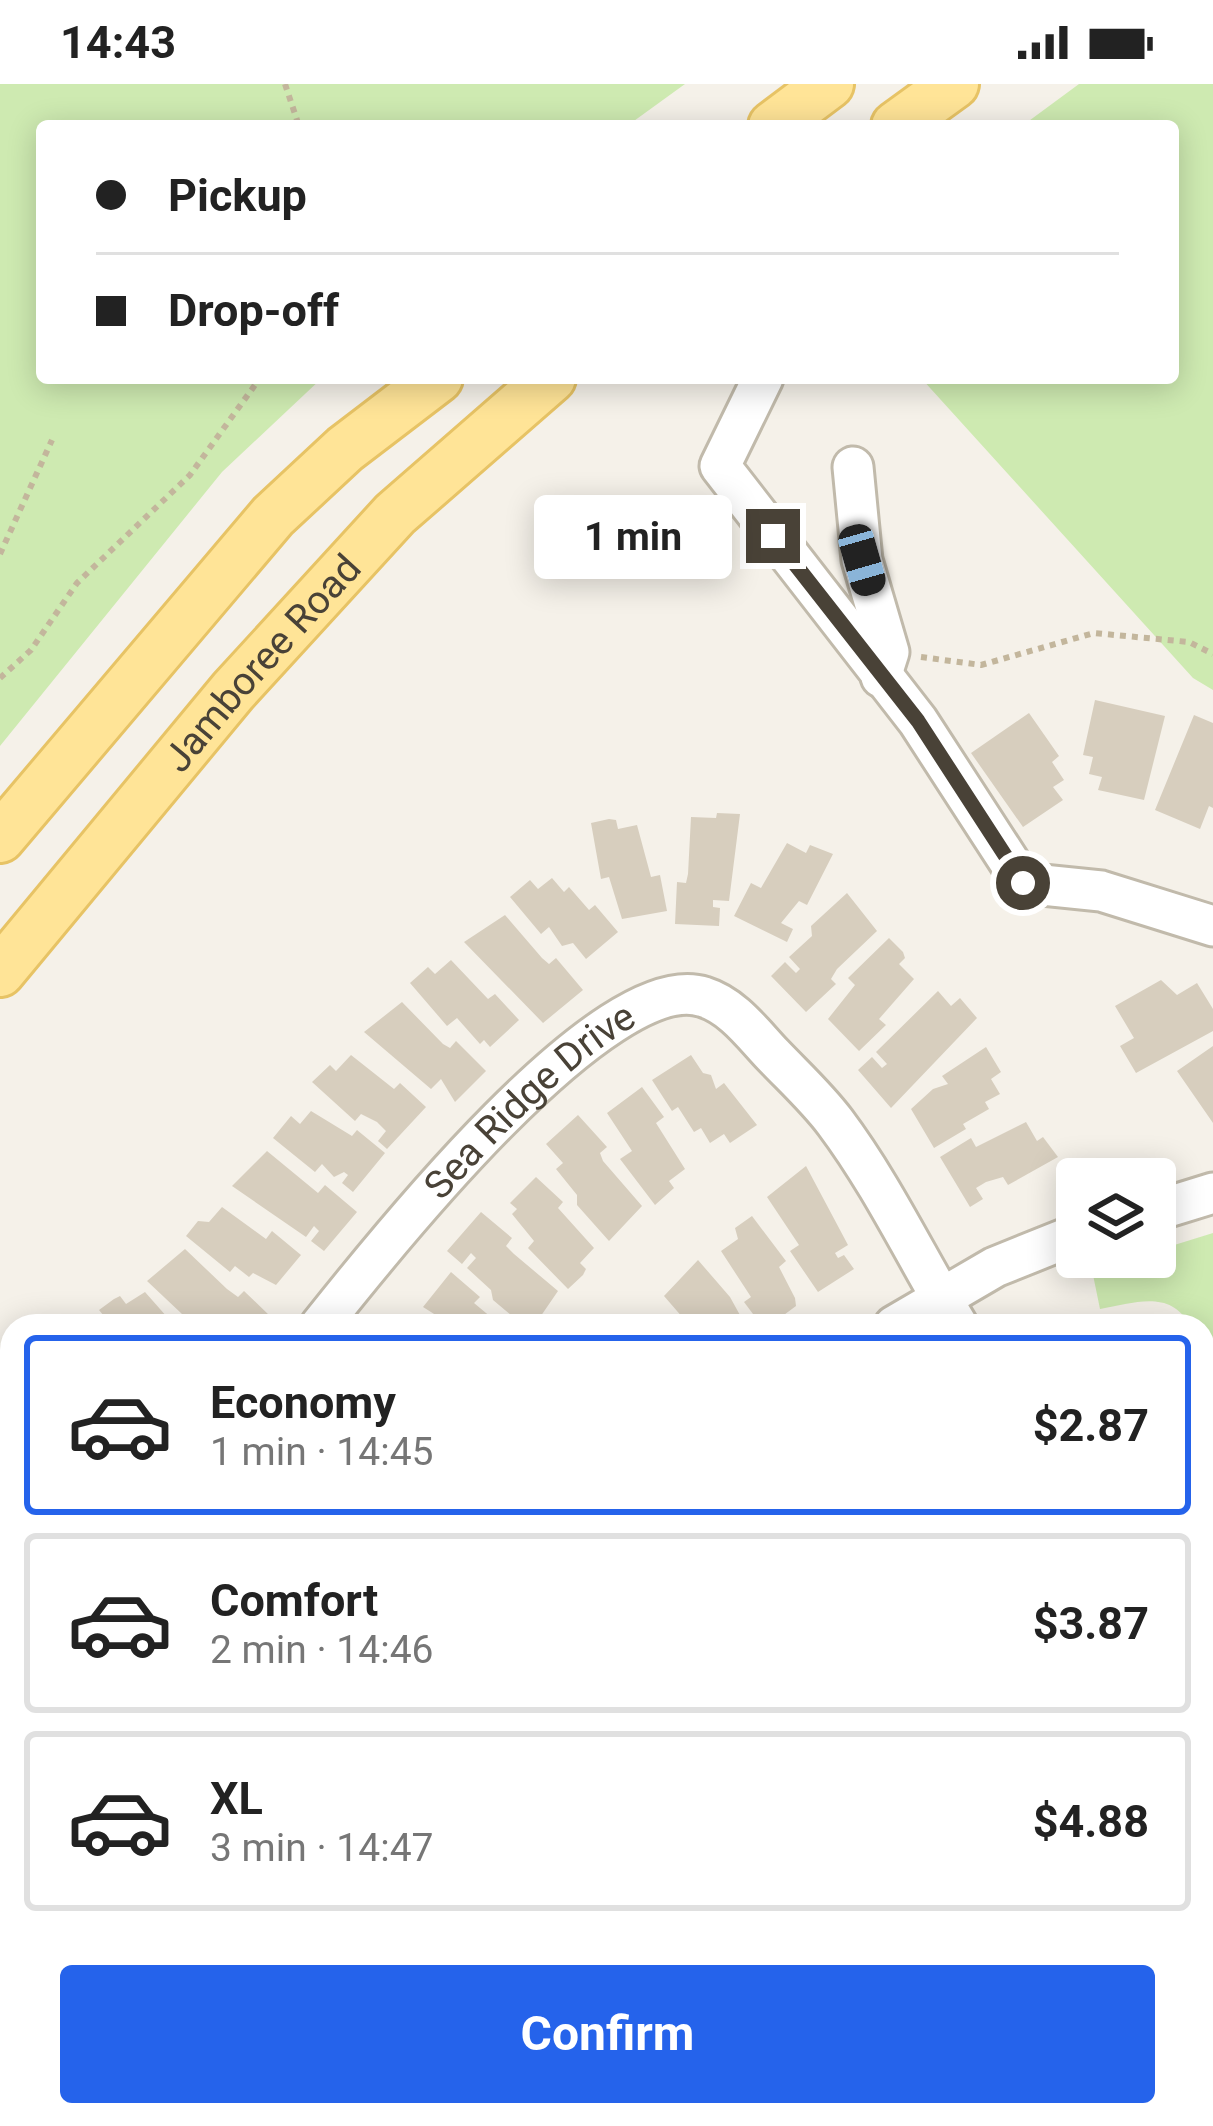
<!DOCTYPE html>
<html lang="en">
<head>
<meta charset="utf-8">
<style>
	body { margin:0; font-family:Roboto,sans-serif; background:#f6f6f6; color:#222; height:100vh; display:flex; flex-direction:column; font-size:45px; white-space:nowrap }
	* { box-sizing:border-box; margin:0 }
	p { font-size:39px; color:#767676 }
	.icon { flex:none; width:66px; height:66px; fill:none; stroke:currentColor; stroke-width:2; stroke-linecap:round; stroke-linejoin:round }
	.map { position:relative; flex:1; overflow:hidden }
	.sheet { position:absolute; left:0px; top:1230px; width:1215px; height:813px; display:flex; flex-direction:column; background:#fff; border-radius:36px 36px 0 0; box-shadow:0 6px 30px #0003 }
	.sheet>* { flex:none }
	.banner { position:absolute; left:36px; top:36px; width:1143px; height:264px; border-radius:12px; box-shadow:0 6px 30px #0003; display:grid; align-content:center; height:264px; padding:0 60px; background:#fff }
	.controls { position:absolute; left:1056px; top:1074px; display:grid; gap:24px }
	.controls a { display:grid; place-items:center; width:120px; height:120px; border-radius:12px; background:#fff; box-shadow:0 6px 30px #0003; font-size:60px }
	.end { position:absolute; width:54px; height:54px; margin:-27px; border:15px solid #494237; background:#fff; box-shadow:0 0 0 6px #fff }
	.from { border-radius:50% }
	.bubble { position:absolute; height:84px; border-radius:12px; background:#fff; box-shadow:0 6px 30px #0003; font-size:39px; font-weight:700; line-height:84px; text-align:center }
	.car { position:absolute; width:36px; height:72px; margin:-36px -18px; border-radius:15px; box-shadow:0 0 9px 3px #0007; background:linear-gradient(#222 24%,#8ab4d8 0 40%,#222 0 76%,#8ab4d8 0 86%,#222 0) }
	.banner b { display:flex; align-items:center; gap:42px; height:114px; font-size:45px }
	.banner b+b { border-top:3px solid #e0e0e0 }
	.banner i { width:30px; height:30px; background:#222 }
	ul { padding:21px 0 0; list-style:none }
	li { display:flex; align-items:center; gap:36px; height:180px; margin:0 24px 18px; padding:0 36px; border:6px solid #e0e0e0; border-radius:12px }
	li div { flex:1 }
	li b { display:block; font-size:45px }
	li em { font-style:normal; font-weight:700 }
	li.on { border-color:#2563eb }
	li>.icon { width:108px; height:108px; stroke-width:1.5 }
	.cta { display:flex; gap:24px; margin-top:auto; padding:24px 60px }
	.cta a { flex:1; height:138px; border-radius:12px; background:#2563eb; color:#fff; font-size:48px; font-weight:700; line-height:138px; text-align:center }
	.status { display:flex; justify-content:space-between; align-items:center; height:84px; padding:0 60px; background:#fff; direction:ltr }
	.status svg { height:33px; fill:currentColor }
	.map>svg:first-child { display:block }
	.green { fill:#ceeab1 }
	.building { fill:#d7cebe }
	.lines { fill:none; stroke-linecap:round; stroke-linejoin:round }
	.minor-casing { stroke:#c1baab; stroke-width:45 }
	.major-casing { stroke:#e7c365; stroke-width:54 }
	.path { stroke:#c3b69c; stroke-width:6; stroke-dasharray:6 6; stroke-linecap:butt }
	.minor { stroke:#fff; stroke-width:39 }
	.major { stroke:#ffe497; stroke-width:48 }
	.route { stroke:#494237; stroke-width:15 }
	.labels { text-anchor:middle; stroke-width:9; stroke-linejoin:round; paint-order:stroke }
	.street-label { font-size:39px; fill:#494237; stroke:#fff }
</style>
</head>
<body>
<div class="status"><b>14:43</b><svg viewBox="0 0 49 12"><path d="M0 12V9h3v3zM5 12V6h3v6zM10 12V3h3v9zM15 12V0h3v12zM26 1h20v11H26zM47 4h2v5h-2z"/></svg></div>
<div class="map">
<svg width="1213" height="2042" viewBox="0 0 1213 2042">
	<rect width="100%" height="100%" fill="#f5f1e9"/>
	<path class="green" d="M0,0h685l-58,42h-585v252h280l-100,94 -222,274z
		M1079,0h134v606l-20,-12 -272,-300h252v-252h-151z
		M1213,1149v136l-10,-18v-25h-13c-19,-37 -55,-23 -90,-17l-8,-39 63,-13v-6z
		M1213,1740v302h-276l13,-11h253v-285z
		M12,1976v55h94l8,11h-114v-57z"/>
	<path class="building" d="M1095,616l70,16 -21,84 -46,-10 4,-13 -13,-3 4,-17 -10,-2z
		M1029,629l30,43 -7,6 12,18 -11,7 10,13 -40,27 -52,-74z
		M1194,631l19,8v85l-4,-2 -9,23 -45,-19z
		M717,729l23,1 -11,87 -16,-1v7l7,1 -1,18 -44,-2 2,-42 9,1 2,-9 3,-57 25,1z
		M609,735l7,1 2,9 19,-4 14,52 9,-2 7,36 -45,8 -13,-42 -8,2 -10,-56z
		M787,759l19,10 4,-8 23,9 -26,51 -8,-4 -18,22 12,6 -6,13 -53,-26 17,-33 10,5z
		M552,794l12,14 5,-5 20,23 6,-5 23,27 -32,27 -13,-16 -11,3 -13,-19 -8,7 -31,-37 20,-17 8,9z
		M847,809l30,38 -40,38 -6,10 5,5 -30,28 -35,-36 14,-14 11,11 4,-4 -11,-12 23,-21 -1,-10z
		M505,831l37,43 7,6 7,-6 27,32 -40,33 -79,-81z
		M889,854l14,14 2,6 -6,6 15,15 -35,40 7,6 -27,26 -31,-32 27,-34 -7,-7z
		M451,876l37,39 7,-5 24,26 -29,27 -6,-7 -4,4 -23,-26 -10,8 -37,-43 18,-16 7,7z
		M1161,896l16,15 20,-12 16,26v22l-77,42 -16,-27 14,-8 -19,-32z
		M938,907l13,15 9,-8 17,20 -86,90 -33,-38 14,-13 10,11 5,-4 -11,-12z
		M402,918l41,42 7,4 6,-7 30,30 -31,31 -14,-23 -10,10 -67,-57z
		M1213,962v77l-36,-52z
		M986,963l15,25 -10,7 9,15 -15,8 4,7 -26,15 3,5 -32,19 -23,-39 22,-20 15,-5 -6,-8z
		M351,971l43,34 6,-6 26,24 -39,42 -9,-8 8,-10 -9,-9 -16,-8 -6,7 -43,-39 18,-17 6,6z
		M691,971l12,18 8,2 5,14 8,-6 33,42 -27,18 -6,-9 -14,9 -9,-15 -7,4 -16,-25 -6,4 -20,-31z
		M642,1003l22,30 -8,6 29,46 -16,12 5,7 -19,17 -35,-46 12,-8 -25,-38z
		M311,1027l41,25 5,-6 28,23 -32,39 -11,-9 6,-8 -4,-3 -10,5 -12,-13 -7,8 -42,-34 18,-22 9,8z
		M578,1031l29,32 -7,6 3,8 39,45 -33,35 -32,-36v-10l-21,-26 7,-6 -17,-19z
		M1026,1038l11,19 6,-4 15,20 -50,28 -5,-8 -17,5 -10,6 7,11 -13,8 -30,-50 31,-19 5,9z
		M267,1067l51,42 7,-8 32,27 -33,39 -13,-10 8,-10 -5,-5 -8,11 -74,-51z
		M806,1082l42,79 -13,8 3,5 6,-3 10,14 -36,23 -28,-41 9,-6 -32,-48z
		M536,1093l27,25 -5,6 36,40 -14,15 6,6 -3,6 -15,14 -40,-41 6,-7 -22,-27 5,-5 -7,-6z
		M222,1123l44,32 6,-8 29,24 -25,30 -23,-12 -4,4 -14,-11 -5,6 -44,-36 12,-15 11,1z
		M481,1128l31,26 -6,8 8,8 44,37 -24,35h-10l-31,-26 -2,-10 -24,-22 9,-10 -5,-5 -9,11 -15,-13z
		M752,1132l34,45 -7,6 16,31 1,8 -27,20h-7l-18,-24 7,-5 -30,-46 17,-12 -3,-11z
		M185,1165l42,40 11,8 6,-6 26,25 -10,10h-55l-12,-11 -11,-1 -35,-33z
		M698,1176l32,37 16,29h-56l-26,-30z
		M451,1188l29,25 -6,6 24,20 -3,3h-58l5,-7 -19,-12z
		M145,1208l30,34h-63l-13,-16 15,-11 6,-3 6,8z
		M9,1270l3,5v53l-12,-22v-34z
		M1208,1317l5,26 -7,4 7,19 -10,6v-52z
		M9,1338l3,37 -12,5v-37z
		M1213,1379v82l-10,6v-82z
		M1213,1575v52l-10,-6v-29z
		M12,1625v64l-12,10v-65z
		M1203,1654l10,11v41l-10,7z
		M12,1704v71l-12,8v-59l11,-7 -6,-8z
		M152,2031h69l4,5 -9,6h-71l-3,-5z
		M421,2031h79l-22,11h-38l-6,-11 -10,6z
		M785,2031h79l9,11h-79z"/>
	<g class="lines">
		<defs>
			<g id="minor">
				<path d="M763,294l-43,88 198,255 105,162 78,8 112,35"/>
				<path d="M853,383l9,93 27,92 -8,25"/>
				<path d="M1155,1127l58,-18"/>
				<path id="s1" d="M320,1242c58,-73 286,-362 384,-329 29,9 49,37 69,58 21,22 44,43 62,67 48,64 82,137 123,204"/>
				<path d="M894,1242l101,-59 82,-33"/>
				<path d="M12,1470c-11,26 -12,49 0,75"/>
				<path d="M0,1929l12,-9"/>
				<path d="M349,2031l7,11"/>
				<path d="M608,2042l20,-11"/>
			</g>
			<g id="major">
				<path d="M773,42l56,-42"/>
				<path d="M896,42l58,-42"/>
				<path d="M0,754l273,-322 72,-67 93,-71"/>
				<path id="s2" d="M0,888l233,-281 162,-177 156,-136"/>
			</g>
		</defs>
		<use href="#minor" class="minor-casing"/>
		<use href="#major" class="major-casing"/>
		<path class="path" d="M285,0l14,42
			M0,470l52,-114
			M921,573l60,8 113,-32 95,9 24,12
			M0,594l31,-28 46,-67 113,-108 70,-97
			M1203,1873l10,-9
			M1064,2042l7,-11"/>
		<use href="#minor" class="minor"/>
		<use href="#major" class="major"/>
	</g>
	<g class="lines">
		<path class="route" d="M773,452l145,185 105,162"/>
	</g>
	<g class="labels">
		<g class="street-label">
			<text dy="14" stroke="none"><textPath href="#s2" startOffset="405">Jamboree Road</textPath></text>
			<text dy="14" stroke="none"><textPath href="#s1" startOffset="309">Sea Ridge Drive</textPath></text>
		</g>
	</g>
</svg>
<div class="controls">
<a><svg class="icon" aria-label="layers" viewBox="0 0 24 24"><path d="M12 4l9 5-9 5-9-5zM3 14l9 5 9-5"/></svg></a>
</div>
<i class="end from" style="left:1023px;top:799px"></i>
<i class="end" style="left:773px;top:452px"></i>
<div class="bubble" style="left:534px;top:411px;width:198px">1 min</div>
<i class="car" style="left:862px;top:476px;rotate:164deg"></i>
<div class="banner">
<b><i class="from"></i>Pickup</b>
<b><i></i>Drop-off</b>
</div>
<section class="sheet">
<ul>
<li class="on"><svg class="icon" aria-label="car" viewBox="0 0 24 24"><path d="M5 17H2v-5l4-1 3-4h7l3 4 3 1v5h-3M9 17h6M6 11h13"/><circle cx="7" cy="17" r="2"/><circle cx="17" cy="17" r="2"/></svg><div><b>Economy</b><p>1 min · 14:45</p></div><em>$2.87</em></li>
<li><svg class="icon" aria-label="car" viewBox="0 0 24 24"><path d="M5 17H2v-5l4-1 3-4h7l3 4 3 1v5h-3M9 17h6M6 11h13"/><circle cx="7" cy="17" r="2"/><circle cx="17" cy="17" r="2"/></svg><div><b>Comfort</b><p>2 min · 14:46</p></div><em>$3.87</em></li>
<li><svg class="icon" aria-label="car" viewBox="0 0 24 24"><path d="M5 17H2v-5l4-1 3-4h7l3 4 3 1v5h-3M9 17h6M6 11h13"/><circle cx="7" cy="17" r="2"/><circle cx="17" cy="17" r="2"/></svg><div><b>XL</b><p>3 min · 14:47</p></div><em>$4.88</em></li>
</ul>
<div class="cta"><a>Confirm</a></div>
</section>
</div>
</body>
</html>
